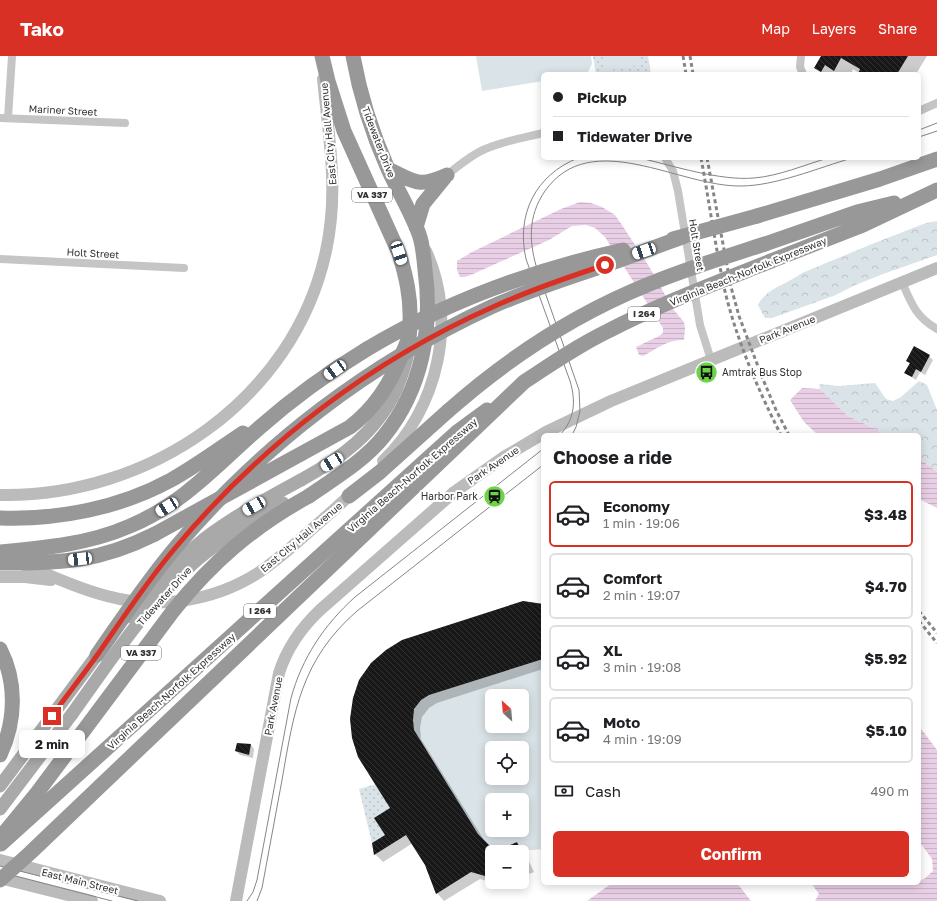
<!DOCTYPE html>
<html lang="en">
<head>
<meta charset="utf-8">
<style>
	body { margin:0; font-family:"Golos Text",sans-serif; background:#f2f2f2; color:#202124; height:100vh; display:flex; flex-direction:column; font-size:15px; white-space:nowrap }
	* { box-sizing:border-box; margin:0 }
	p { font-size:13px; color:#757577 }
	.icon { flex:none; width:22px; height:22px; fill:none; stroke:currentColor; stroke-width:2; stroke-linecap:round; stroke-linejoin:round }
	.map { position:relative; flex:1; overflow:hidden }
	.panel { position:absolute; left:541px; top:377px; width:380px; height:452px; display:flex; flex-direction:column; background:#fff; border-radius:6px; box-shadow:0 2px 10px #0003 }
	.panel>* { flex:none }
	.hud { position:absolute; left:541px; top:16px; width:380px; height:88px; border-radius:6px; box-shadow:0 2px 10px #0003; display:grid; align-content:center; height:88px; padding:0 12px; background:#fff }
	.needle { width:26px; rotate:334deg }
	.buttons { position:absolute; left:485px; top:633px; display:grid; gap:8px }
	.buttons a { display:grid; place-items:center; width:44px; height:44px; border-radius:6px; background:#fff; box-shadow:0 2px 10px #0003; font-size:20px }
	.end { position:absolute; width:18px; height:18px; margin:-9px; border:5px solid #d93025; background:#fff; box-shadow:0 0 0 2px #fff }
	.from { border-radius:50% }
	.bubble { position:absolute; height:28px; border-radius:6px; background:#fff; box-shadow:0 2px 10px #0003; font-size:13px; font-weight:700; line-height:28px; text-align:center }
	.car { position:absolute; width:12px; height:24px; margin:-12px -6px; border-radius:5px; box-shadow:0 0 3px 1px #0007; background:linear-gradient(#fff 24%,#345 0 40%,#fff 0 76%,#345 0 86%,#fff 0) }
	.hud b { display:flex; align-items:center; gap:14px; height:38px; font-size:15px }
	.hud b+b { border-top:1px solid #e0e0e0 }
	.hud i { width:10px; height:10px; background:#202124 }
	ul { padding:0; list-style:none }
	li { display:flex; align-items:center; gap:12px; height:66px; margin:0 8px 6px; padding:0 4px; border:2px solid #e0e0e0; border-radius:6px }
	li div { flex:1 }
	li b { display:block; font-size:15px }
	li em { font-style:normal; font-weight:700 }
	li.on { border-color:#d93025 }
	li>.icon { width:36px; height:36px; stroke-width:1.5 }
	h2 { padding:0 12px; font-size:18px; line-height:48px }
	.pay { display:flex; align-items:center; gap:10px; height:44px; padding:0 12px; font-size:15px }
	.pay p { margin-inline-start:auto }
	.button { display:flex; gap:8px; margin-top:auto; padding:8px 12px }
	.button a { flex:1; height:46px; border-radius:6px; background:#d93025; color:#fff; font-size:16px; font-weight:700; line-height:46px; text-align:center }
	header { display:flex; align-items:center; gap:24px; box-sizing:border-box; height:56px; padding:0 20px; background:#d93025; color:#fff }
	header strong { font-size:19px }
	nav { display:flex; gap:22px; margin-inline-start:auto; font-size:14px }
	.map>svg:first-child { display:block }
	.grass { fill:url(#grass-dots) }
	.forest { fill:url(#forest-crowns) }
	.garden { fill:#dae3e7; fill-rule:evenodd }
	.water { fill:url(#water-rules) }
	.shadow { fill:#0003 }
	.building { fill:url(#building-back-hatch) }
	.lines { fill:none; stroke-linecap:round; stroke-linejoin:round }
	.street { stroke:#c5c5c5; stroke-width:8 }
	.secondary { stroke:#bbb; stroke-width:12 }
	.primary { stroke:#a9a9a9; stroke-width:13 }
	.highway { stroke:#989898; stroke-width:15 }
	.tram { stroke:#868686; stroke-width:1 }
	.rail { stroke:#868686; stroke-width:3; stroke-dasharray:4 3; stroke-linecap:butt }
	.primary-bridge { stroke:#a9a9a9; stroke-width:13 }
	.highway-bridge { stroke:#989898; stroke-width:15 }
	.route { stroke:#d93025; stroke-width:5 }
	.labels { text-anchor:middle; stroke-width:4; stroke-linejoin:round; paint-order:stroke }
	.shield { fill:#fff; stroke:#6f6f6f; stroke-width:1 }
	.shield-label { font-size:9px; font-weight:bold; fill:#313131 }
	.street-label { font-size:10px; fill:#313131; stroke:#fff }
	.poi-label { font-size:10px; fill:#313131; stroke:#fff; text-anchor:start }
</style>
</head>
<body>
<header>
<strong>Tako</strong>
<nav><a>Map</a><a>Layers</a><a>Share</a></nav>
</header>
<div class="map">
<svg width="937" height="845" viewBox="0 0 937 845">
	<defs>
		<pattern id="grass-dots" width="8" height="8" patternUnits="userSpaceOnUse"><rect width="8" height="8" fill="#dae3e7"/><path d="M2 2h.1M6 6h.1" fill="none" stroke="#bcc3c7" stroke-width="1.8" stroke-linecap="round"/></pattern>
		<pattern id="forest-crowns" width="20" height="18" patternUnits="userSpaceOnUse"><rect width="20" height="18" fill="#dae3e7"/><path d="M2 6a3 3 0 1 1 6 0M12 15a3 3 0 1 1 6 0" fill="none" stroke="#bcc3c7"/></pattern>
		<pattern id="water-rules" width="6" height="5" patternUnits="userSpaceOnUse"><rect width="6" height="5" fill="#e9cfe5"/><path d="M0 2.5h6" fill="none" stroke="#c8b2c5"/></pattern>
		<pattern id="building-back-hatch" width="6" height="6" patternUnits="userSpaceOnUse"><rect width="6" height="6" fill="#181818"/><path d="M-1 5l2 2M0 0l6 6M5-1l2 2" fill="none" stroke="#313131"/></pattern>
	</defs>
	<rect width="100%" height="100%" fill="#fff"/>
	<path class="grass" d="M593,0h55l3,18h-55z
		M376,728l14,24 -5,27 -13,8 -13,-54z"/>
	<path class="forest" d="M937,165v34l-54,19 -30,12 -17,9 -64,23h-7l-7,-13c8,-17 30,-21 44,-32l70,-29 54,-21z
		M919,325l8,4 10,25v62l-18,-14v-23h-36l-7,-6 -28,-13 -28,-27 -1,-5 20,2 36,-3 11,16 7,2 8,-4z"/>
	<path class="garden" d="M476,0h115l1,8 -4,8 -9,2h-36v7l-61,10z
		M603,0h35l2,9 -35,6z
		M523,545l20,3v245l-22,2v1h-29l-21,20 -35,22 -11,-29 -19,-30 -32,20 -2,-12 13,-8 -11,-17 16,-10 -40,-89 3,-21 6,-18 12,-17 15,-13 16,-10zM492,640h30v30h-30zM492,692h30v30h-30zM492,744h30v30h-30z"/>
	<path class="water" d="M580,146l11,1 11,4 13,8 7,10 28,43 23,41 11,13 1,6 -1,12c-15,-1 -28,9 -41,16l-4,-1 -3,-8 23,-11 4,-3v-5l-58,-91 -10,-9 -9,-3 -14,1 -23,14 -76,34 -8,3h-5l-3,-7v-9l15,-9 89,-43z
		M802,332l18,1 28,27 28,13 7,6h-65l-14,-13 -14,-22z
		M919,402l18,14v36l-18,-9z
		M919,670l18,24v151h-122l4,-7 -8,-11h78l1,2 10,-2h19v-3l5,-1 9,-8 -1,-12 -13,-18z
		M612,827h125l14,18h-164z"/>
	<path class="shadow" d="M822,0h105l-11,18h-57v-1l-6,-4 -2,5h-29l-6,-7z
		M929,300l4,4 -8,15 -5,-3 -4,8 -11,-7 5,-9 -3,-3z
		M543,549v64l-106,34 -8,5 -7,9 -2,11 1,11 65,104 9,9h-3v30h16l-8,3 -20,-6 -36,22 -7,-8 -11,-28 -13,-22 -30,19 -8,-8 12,-19 5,-27 -39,-70z
		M237,688l14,1 3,4 -1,9 -13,-3 -4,-4z
		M517,787l7,8 10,21 -12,5v-25h-26z"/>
	<path class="building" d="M821,0h87l-11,18h-39l2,-5 -19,-11 -7,13 -9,-6 -4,7 -7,-4z
		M914,290l16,9 -9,17 -5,-3 -4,8 -8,-4 6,-10 -4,-2z
		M523,545l20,3v55l-114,36 -8,5 -7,9 -1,11 1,10 64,104 14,14v30l-21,-6 -35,22 -11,-29 -19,-30 -32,20 -2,-12 13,-8 -11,-17 16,-10 -32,-51 -6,-19 -2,-19 3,-21 6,-18 12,-17 15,-13 16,-10z
		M237,687l14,1 -2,11 -14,-4z
		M517,786l4,10h-27z"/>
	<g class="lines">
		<path class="street" d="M801,0l-1,11 3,7
			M919,55l18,-8
			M0,62l125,5
			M8,62l4,-62
			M665,102l8,13 5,20 22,134 11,35
			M447,119c11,-9 23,-19 36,-25 19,-9 40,-12 60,-17
			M0,203l184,9
			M902,226c9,21 14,35 35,47"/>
		<path class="secondary" d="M383,405c55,-53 75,-140 43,-210
			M0,439c148,3 294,-95 326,-244 13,-60 3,-112 -3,-172
			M22,508c28,11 56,25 85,32 51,14 107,5 151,-23 20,-13 37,-29 54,-44 15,-13 29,-25 43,-39
			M0,521h25l26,3
			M0,804l160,41
			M0,822l92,23
			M236,845l43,-228c8,-25 22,-45 41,-63l133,-117 51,-36 42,-25 65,-31 326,-133"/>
		<path class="primary" d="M301,424c40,-22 75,-47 95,-90 5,-12 10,-25 12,-38
			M0,730l97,-131
			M0,753l72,-95"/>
		<path class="highway" d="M388,113c27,13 30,19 59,6
			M757,160l123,-37 57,-20
			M416,171l7,-23 22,-27
			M765,188l92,-32 37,-9
			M771,205l92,-36 74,-35
			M309,440c26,-18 55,-35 75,-60 38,-47 49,-107 41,-166 -1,-11 -2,-25 -6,-36 -8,-22 -21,-43 -31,-65 -16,-36 -28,-74 -35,-113
			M349,440l31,-24 68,-61
			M0,462c58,2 120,-10 171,-38 25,-14 48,-31 72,-47
			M155,478l195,-107c25,-19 41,-44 52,-73 3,-6 5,-12 7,-17 1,-5 1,-11 1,-15 1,-25 -4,-46 -11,-69l-55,-122 -16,-50 -6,-25
			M0,496c45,-4 89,-8 130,-26 53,-22 87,-61 129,-98 34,-30 70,-56 108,-79
			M0,593c17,33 16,72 0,106
			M1,788l456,-412 30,-22"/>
		<path class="tram" d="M919,74l18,-7
			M919,81l18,-6
			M640,102c34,8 80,23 114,20 25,-2 50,-13 74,-20
			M560,379c15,-16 16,-34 10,-54l-44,-122c-10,-44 9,-84 52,-101
			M572,379l4,-8 4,-16 -1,-21 -41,-118c-9,-28 -11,-55 7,-81 46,-65 134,-4 196,-5 34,0 77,-18 111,-28
			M0,810l138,35
			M0,816l112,29
			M247,845l6,-9 4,-12 34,-182c11,-40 33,-73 64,-101l188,-148
			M257,845l5,-13c7,-36 13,-72 20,-108 12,-69 19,-120 75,-169l186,-146"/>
		<path class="rail" d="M683,0l3,18
			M690,0l3,18
			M701,102c8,43 14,86 23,129 11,49 34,103 57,148
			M707,102l24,129 8,29 23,61 14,33 13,25
			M919,555l18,22
			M919,565l18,22"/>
		<path class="primary-bridge" d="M131,561c23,-27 45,-55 73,-78 30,-23 64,-41 97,-59
			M72,658c36,-50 71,-104 116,-146 28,-26 62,-46 95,-65"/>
		<path class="highway-bridge" d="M673,183l84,-23
			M367,293c79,-47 166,-79 256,-99
			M448,355c60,-53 125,-96 199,-126 38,-16 78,-28 118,-41
			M0,507c27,0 53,0 80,-4 26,-4 51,-13 75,-25
			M97,599c26,-37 50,-74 79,-108 86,-102 194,-184 315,-240 38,-17 76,-29 115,-42 26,-9 51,-19 77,-28
			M0,782l37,-45 136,-182c39,-49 81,-85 136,-115
			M0,824l30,-27 494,-471c27,-18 55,-37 84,-51 52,-27 108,-48 163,-70"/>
	</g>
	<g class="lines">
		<path class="route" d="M52,660c15,-21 31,-41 46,-62 25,-36 49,-73 78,-107 86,-103 196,-187 319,-241 36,-16 73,-29 110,-41"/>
	</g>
	<defs>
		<symbol id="bus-disc" viewBox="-11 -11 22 22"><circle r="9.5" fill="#6ed447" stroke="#fff"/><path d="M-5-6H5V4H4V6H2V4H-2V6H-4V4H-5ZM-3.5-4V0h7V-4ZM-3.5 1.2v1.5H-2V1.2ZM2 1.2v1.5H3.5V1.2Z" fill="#111"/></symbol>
		<symbol id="station-disc" viewBox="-11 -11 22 22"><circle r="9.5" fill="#6ed447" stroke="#fff"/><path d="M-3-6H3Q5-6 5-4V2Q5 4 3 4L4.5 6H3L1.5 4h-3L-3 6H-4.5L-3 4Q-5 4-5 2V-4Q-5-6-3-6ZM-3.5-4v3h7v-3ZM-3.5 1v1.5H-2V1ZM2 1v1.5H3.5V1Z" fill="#111"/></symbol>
	</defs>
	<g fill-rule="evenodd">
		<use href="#bus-disc" x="694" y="304" width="25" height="25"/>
		<use href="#station-disc" x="482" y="428" width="25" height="25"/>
	</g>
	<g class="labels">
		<g class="shield">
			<rect x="352" y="132" width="40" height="14" rx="3"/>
			<rect x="628" y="251" width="32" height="14" rx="3"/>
			<rect x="244" y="548" width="32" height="14" rx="3"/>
			<rect x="121" y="590" width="40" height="14" rx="3"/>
		</g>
		<g class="shield-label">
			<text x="372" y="142">VA 337</text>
			<text x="644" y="261">I 264</text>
			<text x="260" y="558">I 264</text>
			<text x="141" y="600">VA 337</text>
		</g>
		<g class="street-label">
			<text transform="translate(63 54) rotate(3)" y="4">Mariner Street</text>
			<text transform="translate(328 78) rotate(-95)" y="4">East City Hall Avenue</text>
			<text transform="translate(379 86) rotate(69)" y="4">Tidewater Drive</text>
			<text transform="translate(697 189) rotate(81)" y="4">Holt Street</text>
			<text transform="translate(93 197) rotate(3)" y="4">Holt Street</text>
			<text transform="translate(748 215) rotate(-22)" y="4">Virginia Beach-Norfolk Expressway</text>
			<text transform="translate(787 273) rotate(-22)" y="4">Park Avenue</text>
			<text transform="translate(493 409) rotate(-34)" y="4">Park Avenue</text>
			<text transform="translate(412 419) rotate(-41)" y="4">Virginia Beach-Norfolk Expressway</text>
			<text transform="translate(301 481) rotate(-40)" y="4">East City Hall Avenue</text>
			<text transform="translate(164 540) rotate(-48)" y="4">Tidewater Drive</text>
			<text transform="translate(171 635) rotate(-42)" y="4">Virginia Beach-Norfolk Expressway</text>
			<text transform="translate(273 650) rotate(-79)" y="4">Park Avenue</text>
			<text transform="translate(80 825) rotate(14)" y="4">East Main Street</text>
		</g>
		<g class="poi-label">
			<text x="722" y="320">Amtrak Bus Stop</text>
			<text x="478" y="444" text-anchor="end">Harbor Park</text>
		</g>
	</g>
</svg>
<div class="buttons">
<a><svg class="needle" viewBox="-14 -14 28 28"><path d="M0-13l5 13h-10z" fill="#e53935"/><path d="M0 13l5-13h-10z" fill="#757577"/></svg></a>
<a><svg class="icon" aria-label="locate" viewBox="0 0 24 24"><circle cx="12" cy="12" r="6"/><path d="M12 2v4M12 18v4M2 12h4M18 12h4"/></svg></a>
<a>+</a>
<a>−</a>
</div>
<i class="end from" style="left:605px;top:209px"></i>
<i class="end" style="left:52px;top:660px"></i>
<div class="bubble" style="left:19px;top:674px;width:66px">2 min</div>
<i class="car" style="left:644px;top:195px;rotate:251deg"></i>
<i class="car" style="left:399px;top:197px;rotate:162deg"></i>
<i class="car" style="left:335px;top:314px;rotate:235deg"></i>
<i class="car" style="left:332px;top:406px;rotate:239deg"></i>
<i class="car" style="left:254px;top:450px;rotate:240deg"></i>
<i class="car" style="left:167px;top:451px;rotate:239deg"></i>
<i class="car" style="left:80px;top:503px;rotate:264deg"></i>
<div class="hud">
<b><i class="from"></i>Pickup</b>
<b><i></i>Tidewater Drive</b>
</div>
<section class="panel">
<h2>Choose a ride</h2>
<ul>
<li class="on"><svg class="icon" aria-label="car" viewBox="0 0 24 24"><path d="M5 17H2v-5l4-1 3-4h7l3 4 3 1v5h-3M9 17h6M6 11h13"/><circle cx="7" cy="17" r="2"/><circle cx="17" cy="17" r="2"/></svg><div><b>Economy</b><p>1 min · 19:06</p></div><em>$3.48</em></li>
<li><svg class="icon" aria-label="car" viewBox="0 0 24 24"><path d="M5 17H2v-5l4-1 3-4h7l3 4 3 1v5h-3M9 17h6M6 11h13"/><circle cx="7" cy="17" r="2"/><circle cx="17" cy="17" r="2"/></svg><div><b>Comfort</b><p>2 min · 19:07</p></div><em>$4.70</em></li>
<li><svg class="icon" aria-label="car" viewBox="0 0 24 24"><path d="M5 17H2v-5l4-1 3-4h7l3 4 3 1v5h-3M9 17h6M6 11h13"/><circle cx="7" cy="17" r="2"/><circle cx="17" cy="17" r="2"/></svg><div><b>XL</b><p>3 min · 19:08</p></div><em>$5.92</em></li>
<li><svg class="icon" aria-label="car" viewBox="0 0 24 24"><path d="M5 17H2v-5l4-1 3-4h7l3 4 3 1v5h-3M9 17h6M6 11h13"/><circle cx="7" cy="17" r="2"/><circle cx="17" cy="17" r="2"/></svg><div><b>Moto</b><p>4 min · 19:09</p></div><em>$5.10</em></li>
</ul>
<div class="pay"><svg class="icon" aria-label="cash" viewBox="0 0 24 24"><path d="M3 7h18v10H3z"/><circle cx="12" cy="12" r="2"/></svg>Cash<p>490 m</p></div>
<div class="button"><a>Confirm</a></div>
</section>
</div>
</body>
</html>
